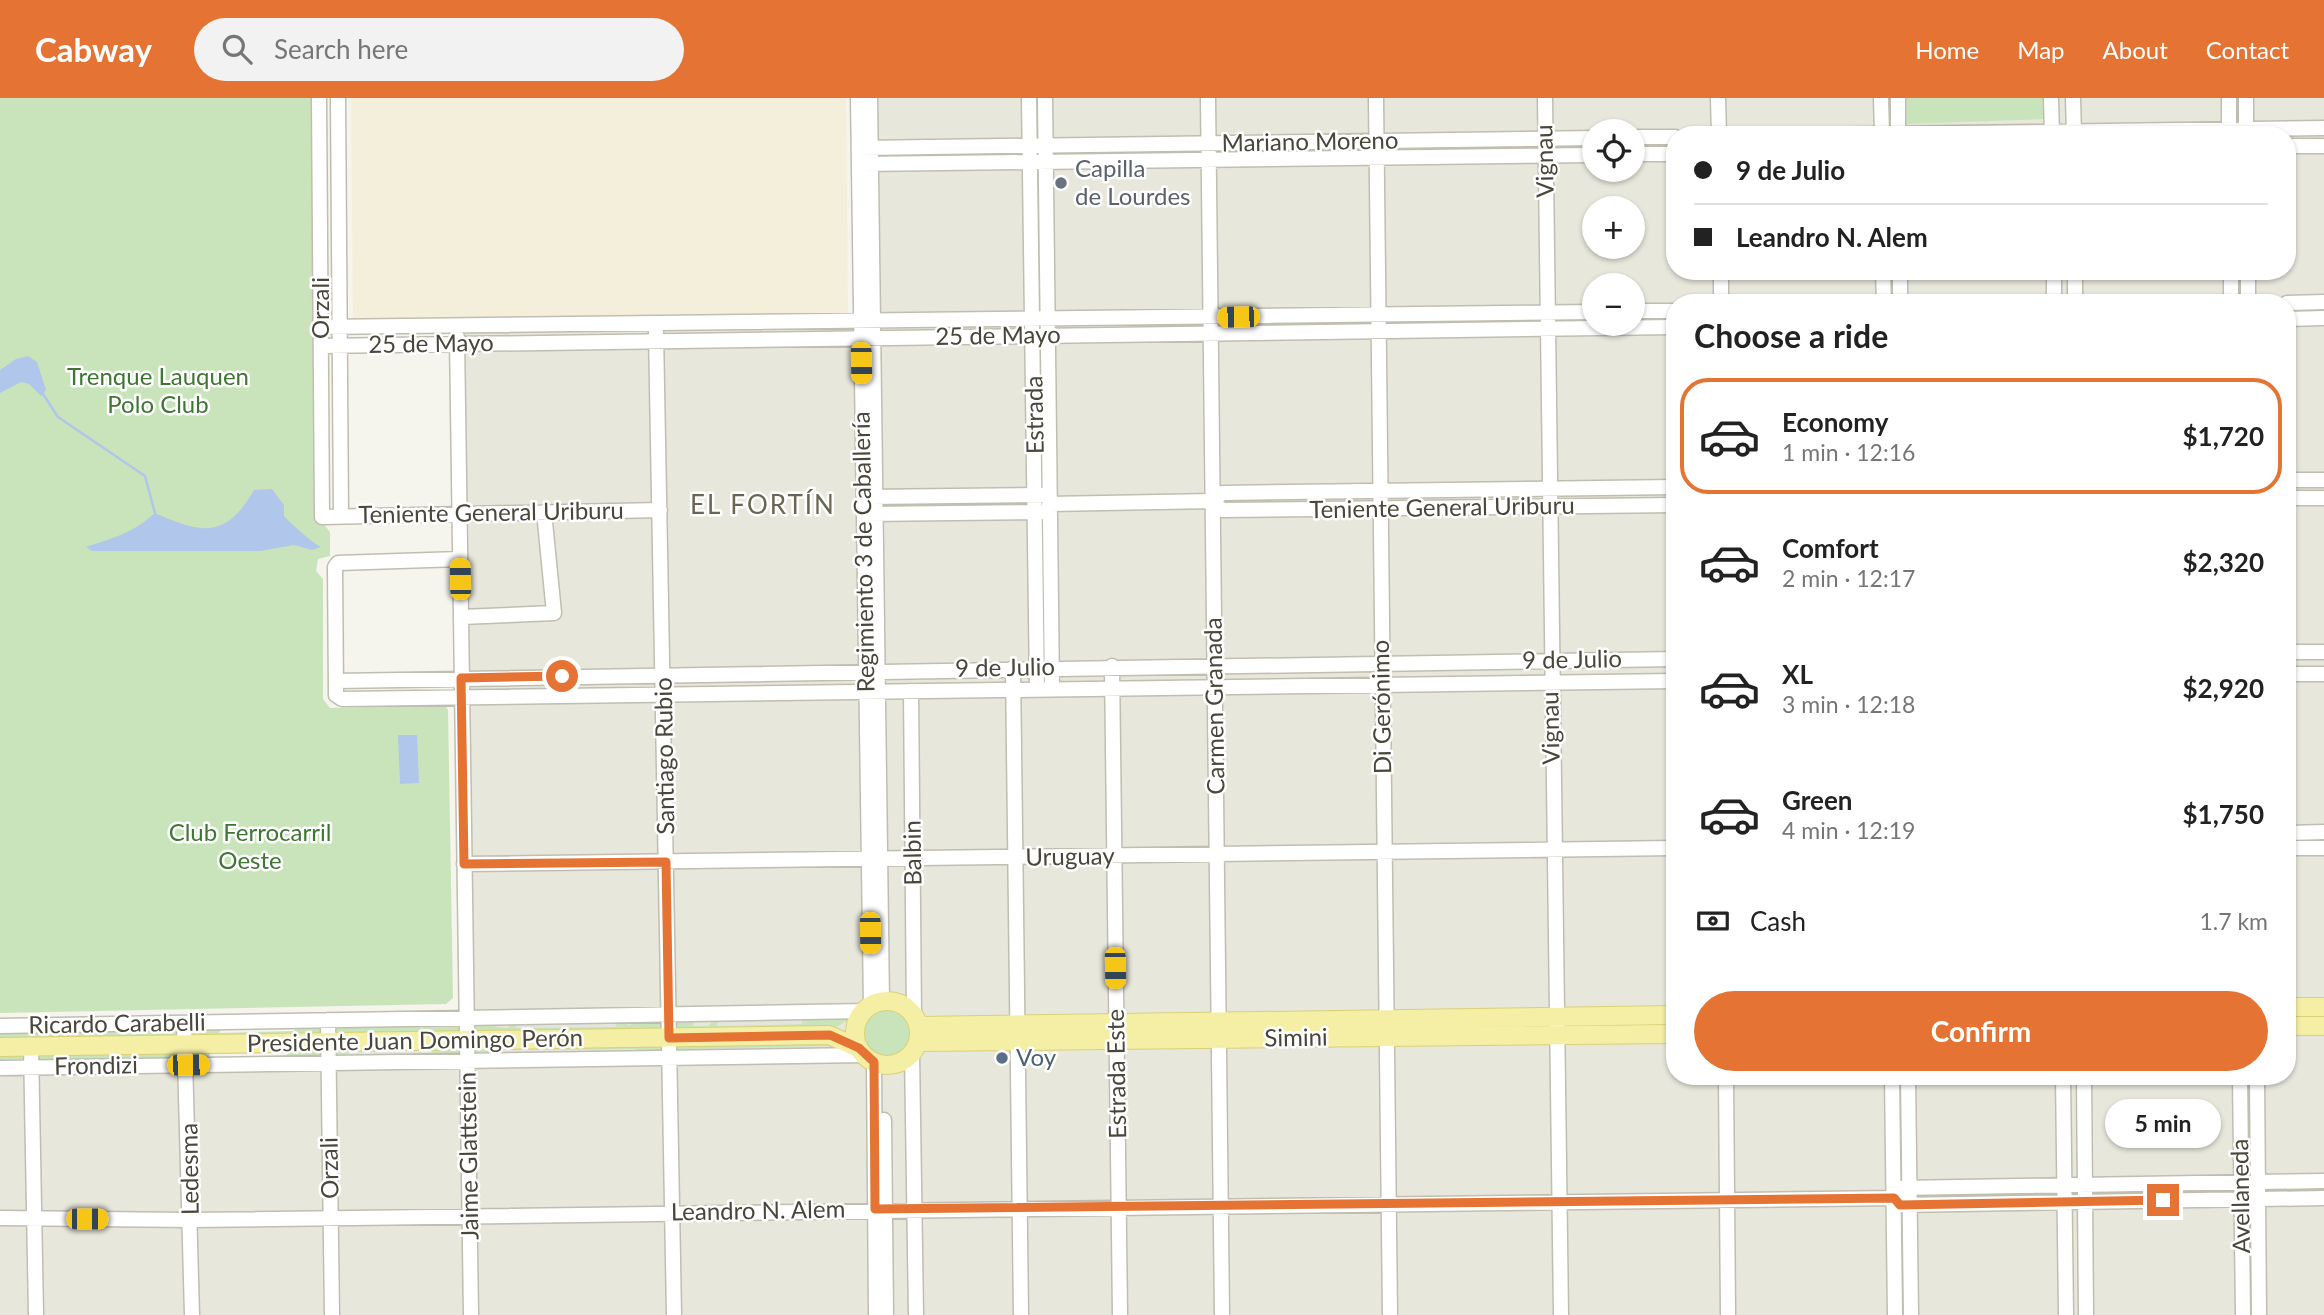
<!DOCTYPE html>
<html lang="en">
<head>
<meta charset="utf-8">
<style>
	body { margin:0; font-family:Lato,sans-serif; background:#f2f2f2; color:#222; height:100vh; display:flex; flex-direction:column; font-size:26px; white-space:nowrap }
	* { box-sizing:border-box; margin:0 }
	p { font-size:23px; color:#767676 }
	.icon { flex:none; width:38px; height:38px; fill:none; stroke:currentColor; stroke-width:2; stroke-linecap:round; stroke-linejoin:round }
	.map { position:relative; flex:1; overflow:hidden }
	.side { position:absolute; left:1666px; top:196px; width:630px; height:791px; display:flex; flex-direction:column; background:#fff; border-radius:28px; box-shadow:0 2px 5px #0004 }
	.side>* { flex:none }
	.top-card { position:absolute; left:1666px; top:28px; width:630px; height:154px; border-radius:28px; box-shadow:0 2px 5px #0004; display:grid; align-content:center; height:154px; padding:0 28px; background:#fff }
	.controls { position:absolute; left:1582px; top:21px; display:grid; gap:14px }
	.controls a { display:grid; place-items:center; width:63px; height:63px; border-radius:50%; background:#fff; box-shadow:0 2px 5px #0004; font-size:35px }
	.end { position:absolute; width:32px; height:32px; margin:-16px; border:9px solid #e57434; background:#fff; box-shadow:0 0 0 4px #fff }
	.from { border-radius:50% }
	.bubble { position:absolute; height:49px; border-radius:24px; background:#fff; box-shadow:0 2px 5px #0004; font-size:23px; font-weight:700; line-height:49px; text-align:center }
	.car { position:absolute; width:21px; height:42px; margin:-21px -10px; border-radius:9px; box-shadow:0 0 5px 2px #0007; background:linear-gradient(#f5c518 24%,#345 0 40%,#f5c518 0 76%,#345 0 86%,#f5c518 0) }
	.top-card b { display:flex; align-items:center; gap:24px; height:66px; font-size:26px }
	.top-card b+b { border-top:2px solid #e0e0e0 }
	.top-card i { width:18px; height:18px; background:#222 }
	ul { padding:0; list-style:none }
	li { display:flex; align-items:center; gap:21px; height:116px; margin:0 14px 10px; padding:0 14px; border:4px solid transparent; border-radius:28px }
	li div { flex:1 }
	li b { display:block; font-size:26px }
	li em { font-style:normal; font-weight:700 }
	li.active { border-color:#e57434 }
	li>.icon { width:63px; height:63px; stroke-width:1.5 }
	h2 { padding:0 28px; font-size:32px; line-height:84px }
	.pay { display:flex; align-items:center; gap:18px; height:77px; padding:0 28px; font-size:26px }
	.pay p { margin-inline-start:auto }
	.cta { display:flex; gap:14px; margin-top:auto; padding:14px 28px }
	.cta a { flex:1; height:80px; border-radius:42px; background:#e57434; color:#fff; font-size:28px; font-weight:700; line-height:80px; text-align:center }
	header { display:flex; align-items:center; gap:42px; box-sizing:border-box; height:98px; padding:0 35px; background:#e57434; color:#fff }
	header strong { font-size:33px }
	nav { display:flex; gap:38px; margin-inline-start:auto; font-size:24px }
	.search { width:490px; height:63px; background:#f2f2f2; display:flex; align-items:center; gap:18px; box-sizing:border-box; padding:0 24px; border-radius:38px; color:#767676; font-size:26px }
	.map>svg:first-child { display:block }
	.residential { fill:#e8e7dc; fill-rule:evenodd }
	.commercial { fill:#f4efdb }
	.green { fill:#c9e4ba }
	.parking { fill:#e4e4e0 }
	.water { fill:#b0c6ea }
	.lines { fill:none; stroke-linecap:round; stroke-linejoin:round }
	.stream { stroke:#b0c6ea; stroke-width:2.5 }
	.minor-casing { stroke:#c0beb0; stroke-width:17 }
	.major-casing { stroke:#d9d077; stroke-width:20 }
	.minor { stroke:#fff; stroke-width:14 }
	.major { stroke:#f5efa6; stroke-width:18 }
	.route { stroke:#e57434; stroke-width:9 }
	.worship-dot { fill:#6b7280; stroke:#fff; stroke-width:2.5 }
	.service-dot { fill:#5c6f8a; stroke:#fff; stroke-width:2.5 }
	.labels { text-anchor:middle; stroke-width:5; stroke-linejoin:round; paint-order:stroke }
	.street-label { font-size:24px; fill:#49463b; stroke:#fff }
	.worship-label { font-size:24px; fill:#5b616d; stroke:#fff; text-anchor:start }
	.park-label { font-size:24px; fill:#3e7633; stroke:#fff }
	.service-label { font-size:24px; fill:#4e5e75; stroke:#fff; text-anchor:start }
	.neighbourhood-label { font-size:26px; letter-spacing:2px; fill:#6b6653; stroke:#fff }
</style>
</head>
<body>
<header>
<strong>Cabway</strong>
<div class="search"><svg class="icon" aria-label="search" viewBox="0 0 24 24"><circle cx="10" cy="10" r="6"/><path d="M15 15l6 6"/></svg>Search here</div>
<nav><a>Home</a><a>Map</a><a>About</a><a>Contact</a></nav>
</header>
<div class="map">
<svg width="2324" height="1217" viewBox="0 0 2324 1217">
	<rect width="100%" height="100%" fill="#f5f4ed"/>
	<path class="residential" d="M870,0h1454v1217h-2324v-247l467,-7 -11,-736 416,-4zM1594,33h39v39h-39zM1675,37h612v136h-612zM1594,110h39v39h-39zM1594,187h39v39h-39zM1675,205h612v773h-612z"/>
	<path class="commercial" d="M351,0h495l2,216 -495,4z"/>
	<path class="green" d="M0,0h311l7,419 12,15v24l-12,3 -2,12 7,8v120l7,9 115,-3 3,5 5,288 -7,6 -446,9z
		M1905,0h139l1,21 -140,5z
		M860 935a27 27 0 1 1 54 0a27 27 0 1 1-54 0Z
		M839,916l9,4 -1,3 -18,10 -829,12v-15l224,-3 -5,8 75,-2 6,-7 125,-2 -4,6 23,-7 57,-1 -5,7 12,1 5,-8 118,-2 -4,8 19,-8 49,-1 -2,9h16l5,-9 8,-1 -5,10 84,-2 4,-9z
		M829,941l18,9 -22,6 4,-8 -198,10 4,-7 -207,10 3,-8 -82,1 -4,9h-62l5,-8 -78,1 -5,8 -205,4v-15z"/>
	<path class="parking" d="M805,917l-4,9 -85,2 6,-10z
		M620,920l-5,9 -100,1 5,-8z
		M830,948l-5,8 -140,1 4,-6z
		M636,951l-5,7 -145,2 4,-8z
		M432,953l-4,8 -83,2 4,-9z"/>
	<path class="water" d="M28,258l9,6 9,28 -5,6 -12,-12 -8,-2 -21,11v-23l16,-11z
		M272,391l12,16v11c6,7 30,28 37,31l-9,3 -18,-5 -34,6h-168l-6,-4c27,-9 47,-14 69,-34 47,21 71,26 99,-23z
		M398,637h19l2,48 -19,1z"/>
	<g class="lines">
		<path class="stream" d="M43,296l15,23 87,59 10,37"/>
		<defs>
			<path id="minor" d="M319,0l3,419 338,-7
				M338,0l3,418
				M858,0l13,908
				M870,0l12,904
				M1029,0l8,591
				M1045,0l7,591
				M1208,0l14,1217
				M1376,0l14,1217
				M1545,0l16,1217
				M1718,0l1,37
				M1881,0l1,37
				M1898,0v37
				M2051,0l1,37
				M2073,0l1,37
				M2229,0v37
				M2246,0v37
				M1816,37l508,-7
				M1633,39h42
				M2287,48h37
				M861,50l733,-10
				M1633,56h42
				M864,66l730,-9
				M1721,173v32
				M1883,173l1,32
				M1900,173v32
				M2054,173v32
				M2075,173v32
				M2231,173v32
				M2248,173v32
				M2287,205l37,-1
				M1633,213h42
				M2287,221l37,-1
				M321,229l1273,-15
				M656,234l18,983
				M457,239l14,978
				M321,248l1354,-19
				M2287,382h37
				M867,399l175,-2
				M2287,400h37
				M1213,403l9,9 453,-5
				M1049,406l164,-3 9,-8 453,-6
				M868,416l176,-2
				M460,461l-122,4 -3,4 1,128 6,4 1333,-18
				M461,519l93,-4 -10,-101
				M2287,554h37
				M1112,568l8,649
				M1013,570l8,647
				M2287,576h37
				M336,583l1339,-22
				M911,593l3,325
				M2287,735l37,-1
				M2287,750h37
				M464,766l1211,-16
				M328,922l4,295
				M184,925l8,292
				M0,928l865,-15
				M31,948l5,269
				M912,955l4,262
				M874,964l2,253
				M0,970l864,-13
				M1726,978l2,239
				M1892,978l3,239
				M1908,978l3,239
				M2063,978l3,239
				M2084,978l2,239
				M2240,978l3,239
				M2257,978l2,239
				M884,1022l2,195
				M1894,1100l5,-10 425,-7
				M0,1120l191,2 1703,-22 6,7 424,-7"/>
			<path id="major" d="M855 935a32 32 0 1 1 64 0a32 32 0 1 1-64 0Z
				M2287,909h37
				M918,928l757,-11
				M2287,928h37
				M918,944l757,-8
				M0,949l829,-12 30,13"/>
		</defs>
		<use href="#minor" class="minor-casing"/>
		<use href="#major" class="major-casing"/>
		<use href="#minor" class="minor"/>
		<use href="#major" class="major"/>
	</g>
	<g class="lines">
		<path class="route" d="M562,578l-101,2 3,186 202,-2 3,176 161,-3 29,13 15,14 1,147 1019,-11 6,7 263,-5"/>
	</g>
	<circle class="worship-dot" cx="1061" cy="85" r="7"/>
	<circle class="service-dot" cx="1002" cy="960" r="7"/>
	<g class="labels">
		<g class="street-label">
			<text transform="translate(1310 44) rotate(-1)" y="8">Mariano Moreno</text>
			<text transform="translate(1545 63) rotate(-91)" y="8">Vignau</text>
			<text transform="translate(321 210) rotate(-90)" y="8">Orzali</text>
			<text transform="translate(998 238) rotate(-1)" y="8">25 de Mayo</text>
			<text transform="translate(431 246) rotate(-1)" y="8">25 de Mayo</text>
			<text transform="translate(1035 317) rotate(-91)" y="8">Estrada</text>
			<text transform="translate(1442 410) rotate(-1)" y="8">Teniente General Uriburu</text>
			<text transform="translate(491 415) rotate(-1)" y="8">Teniente General Uriburu</text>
			<text transform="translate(864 454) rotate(-91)" y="8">Regimiento 3 de Caballería</text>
			<text transform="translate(1572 562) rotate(-1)" y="8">9 de Julio</text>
			<text transform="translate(1005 570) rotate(-1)" y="8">9 de Julio</text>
			<text transform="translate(1215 608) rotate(-91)" y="8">Carmen Granada</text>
			<text transform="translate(1382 609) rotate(-91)" y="8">Di Gerónimo</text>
			<text transform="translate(1551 630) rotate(-91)" y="8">Vignau</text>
			<text transform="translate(665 658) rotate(-91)" y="8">Santiago Rubio</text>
			<text transform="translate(913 755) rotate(-91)" y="8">Balbin</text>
			<text transform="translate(1070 759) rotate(-1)" y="8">Uruguay</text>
			<text transform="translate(117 926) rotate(-1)" y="8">Ricardo Carabelli</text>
			<text transform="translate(1296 940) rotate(-1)" y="8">Simini</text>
			<text transform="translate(415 943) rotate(-1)" y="8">Presidente Juan Domingo Perón</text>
			<text transform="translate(96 968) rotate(-1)" y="8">Frondizi</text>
			<text transform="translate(1117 976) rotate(-91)" y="8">Estrada Este</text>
			<text transform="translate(469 1058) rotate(-91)" y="8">Jaime Glattstein</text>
			<text transform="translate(330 1070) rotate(-91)" y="8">Orzali</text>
			<text transform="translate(190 1071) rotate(-91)" y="8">Ledesma</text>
			<text transform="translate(2241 1098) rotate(-91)" y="8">Avellaneda</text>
			<text transform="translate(758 1113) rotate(-1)" y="8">Leandro N. Alem</text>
		</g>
		<g class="worship-label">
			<text x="1075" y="79">Capilla<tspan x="1075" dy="28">de Lourdes</tspan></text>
		</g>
		<g class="park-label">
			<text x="158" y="287">Trenque Lauquen<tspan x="158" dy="28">Polo Club</tspan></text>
			<text x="250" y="743">Club Ferrocarril<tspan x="250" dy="28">Oeste</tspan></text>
		</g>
		<g class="service-label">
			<text x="1016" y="968">Voy</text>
		</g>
		<g class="neighbourhood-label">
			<text x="763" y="416">EL FORTÍN</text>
		</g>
	</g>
</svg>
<div class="controls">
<a><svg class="icon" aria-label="locate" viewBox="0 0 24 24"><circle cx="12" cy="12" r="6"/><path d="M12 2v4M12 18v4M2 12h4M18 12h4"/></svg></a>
<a>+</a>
<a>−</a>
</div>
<i class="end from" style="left:562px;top:578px"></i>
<i class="end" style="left:2163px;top:1102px"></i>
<div class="bubble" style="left:2105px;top:1001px;width:116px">5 min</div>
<i class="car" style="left:1238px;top:219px;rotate:269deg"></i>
<i class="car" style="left:861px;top:265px;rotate:179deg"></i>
<i class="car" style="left:460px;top:481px;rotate:359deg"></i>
<i class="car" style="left:870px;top:835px;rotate:179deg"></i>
<i class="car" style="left:1115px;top:870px;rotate:179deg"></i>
<i class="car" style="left:188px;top:967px;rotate:89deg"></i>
<i class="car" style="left:87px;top:1121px;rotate:90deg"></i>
<div class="top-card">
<b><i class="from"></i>9 de Julio</b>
<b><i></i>Leandro N. Alem</b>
</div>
<section class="side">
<h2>Choose a ride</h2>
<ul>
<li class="active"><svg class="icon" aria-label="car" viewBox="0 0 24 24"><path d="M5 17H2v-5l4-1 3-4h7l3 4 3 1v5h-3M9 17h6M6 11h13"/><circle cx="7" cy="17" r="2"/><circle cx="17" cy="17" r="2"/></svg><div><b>Economy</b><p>1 min · 12:16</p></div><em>$1,720</em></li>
<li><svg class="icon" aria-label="car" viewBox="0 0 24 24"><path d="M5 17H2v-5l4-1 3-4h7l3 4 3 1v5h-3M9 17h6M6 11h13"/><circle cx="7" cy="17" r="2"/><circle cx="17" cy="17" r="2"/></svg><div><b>Comfort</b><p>2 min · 12:17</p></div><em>$2,320</em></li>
<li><svg class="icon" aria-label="car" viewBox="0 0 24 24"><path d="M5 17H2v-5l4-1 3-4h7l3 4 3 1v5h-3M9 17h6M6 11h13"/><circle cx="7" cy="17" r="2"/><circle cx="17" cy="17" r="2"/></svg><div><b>XL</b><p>3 min · 12:18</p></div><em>$2,920</em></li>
<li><svg class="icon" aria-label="car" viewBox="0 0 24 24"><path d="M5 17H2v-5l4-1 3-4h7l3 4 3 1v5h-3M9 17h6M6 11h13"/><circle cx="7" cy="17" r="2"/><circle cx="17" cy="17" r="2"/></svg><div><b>Green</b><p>4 min · 12:19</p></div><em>$1,750</em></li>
</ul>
<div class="pay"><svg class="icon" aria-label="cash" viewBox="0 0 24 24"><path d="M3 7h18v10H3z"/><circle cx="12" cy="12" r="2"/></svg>Cash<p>1.7 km</p></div>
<div class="cta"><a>Confirm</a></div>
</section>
</div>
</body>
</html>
